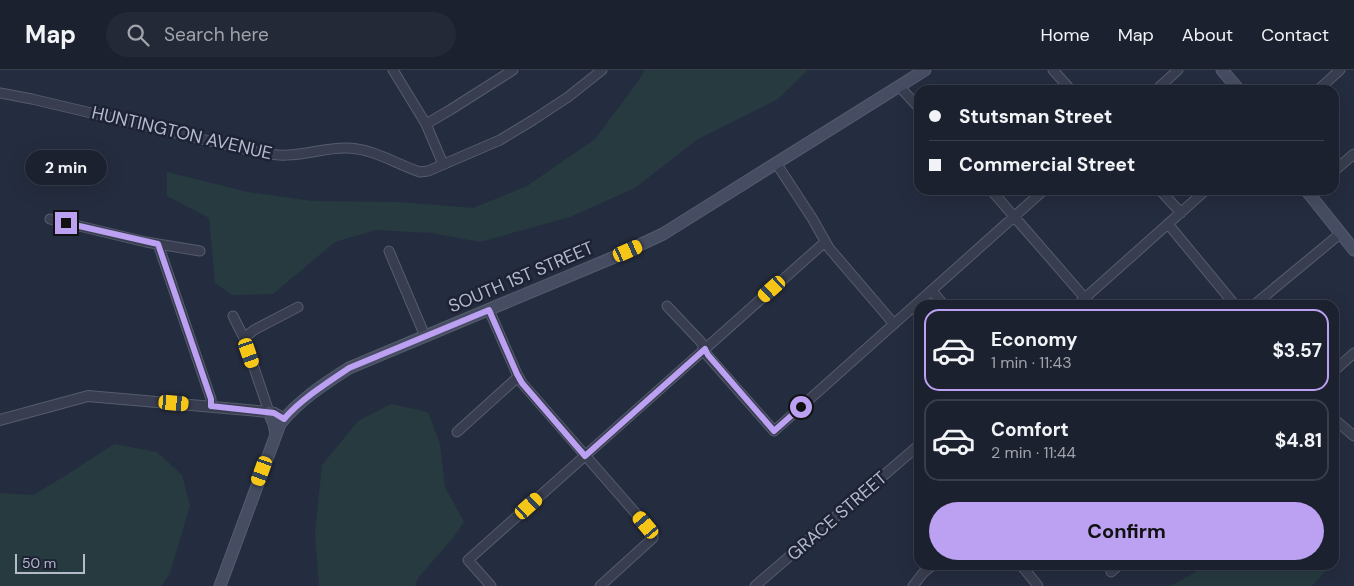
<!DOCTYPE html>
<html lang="en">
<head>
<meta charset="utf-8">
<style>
	body { margin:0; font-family:"DM Sans",sans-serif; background:#242937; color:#f1f3f6; height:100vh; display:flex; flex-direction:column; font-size:19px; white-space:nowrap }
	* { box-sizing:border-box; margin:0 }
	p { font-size:16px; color:#a0a3aa }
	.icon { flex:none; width:28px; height:28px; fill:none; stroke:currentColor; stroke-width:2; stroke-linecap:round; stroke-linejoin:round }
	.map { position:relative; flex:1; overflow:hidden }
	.details { position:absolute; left:914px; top:230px; width:425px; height:270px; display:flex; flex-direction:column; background:#1b212f; border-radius:15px; box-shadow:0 5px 20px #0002,0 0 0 1px #393e4b }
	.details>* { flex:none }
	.hud { position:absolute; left:914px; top:15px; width:425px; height:110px; border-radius:15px; box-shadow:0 5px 20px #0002,0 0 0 1px #393e4b; display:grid; align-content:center; height:110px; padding:0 15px; background:#1b212f }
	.scale { position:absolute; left:15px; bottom:12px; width:70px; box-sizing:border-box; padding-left:5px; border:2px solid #b4baca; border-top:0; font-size:14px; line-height:18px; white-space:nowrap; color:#b4baca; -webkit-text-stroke:4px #1d2334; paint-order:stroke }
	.end { position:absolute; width:22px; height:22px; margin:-11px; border:6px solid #bca0f2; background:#111; box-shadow:0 0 0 2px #111 }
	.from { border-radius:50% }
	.bubble { position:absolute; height:35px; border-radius:18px; background:#1b212f; box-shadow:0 5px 20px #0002,0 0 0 1px #393e4b; font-size:16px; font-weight:700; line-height:35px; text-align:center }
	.car { position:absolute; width:15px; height:30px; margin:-15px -8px; border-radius:6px; box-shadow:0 0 4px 1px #0007; background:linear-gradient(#f5c518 24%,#345 0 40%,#f5c518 0 76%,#345 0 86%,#f5c518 0) }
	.hud b { display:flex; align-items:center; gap:18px; height:48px; font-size:19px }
	.hud b+b { border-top:1px solid #393e4b }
	.hud i { width:12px; height:12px; background:#f1f3f6 }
	ul { padding:9px 0 0; list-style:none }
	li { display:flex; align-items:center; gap:15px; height:82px; margin:0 10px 8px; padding:0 5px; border:2px solid #393e4b; border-radius:15px }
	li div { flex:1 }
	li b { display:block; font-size:19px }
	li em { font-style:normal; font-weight:700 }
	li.current { border-color:#bca0f2 }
	li>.icon { width:45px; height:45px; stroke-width:1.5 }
	.cta { display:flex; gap:10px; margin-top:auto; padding:10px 15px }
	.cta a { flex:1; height:58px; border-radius:30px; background:#bca0f2; color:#111; font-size:20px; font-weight:700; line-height:58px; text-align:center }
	header { display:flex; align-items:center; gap:30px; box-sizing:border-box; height:70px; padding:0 25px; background:#1b212f; border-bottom:1px solid #393e4b }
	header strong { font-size:24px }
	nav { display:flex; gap:28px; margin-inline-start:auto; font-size:18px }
	.search { width:350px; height:45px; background:#242937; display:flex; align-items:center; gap:12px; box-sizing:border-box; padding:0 18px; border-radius:28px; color:#a0a3aa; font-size:19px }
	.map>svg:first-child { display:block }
	.green { fill:#263a40 }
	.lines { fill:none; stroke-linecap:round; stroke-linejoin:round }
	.minor-casing { stroke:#565c6d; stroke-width:11 }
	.tertiary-casing { stroke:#565c6d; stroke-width:12 }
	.secondary-casing { stroke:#565c6d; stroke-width:13 }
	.minor { stroke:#383e4f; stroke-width:9 }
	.tertiary { stroke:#383e4f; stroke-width:10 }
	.secondary { stroke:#464d62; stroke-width:11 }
	.route { stroke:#bca0f2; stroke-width:6 }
	.labels { text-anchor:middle; stroke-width:5; stroke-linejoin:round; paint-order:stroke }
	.street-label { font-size:18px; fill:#b4baca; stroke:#1d2334 }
</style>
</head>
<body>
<header>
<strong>Map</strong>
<div class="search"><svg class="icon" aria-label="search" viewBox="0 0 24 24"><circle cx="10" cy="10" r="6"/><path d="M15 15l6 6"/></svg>Search here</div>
<nav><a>Home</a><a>Map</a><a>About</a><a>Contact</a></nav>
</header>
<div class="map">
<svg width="1354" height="516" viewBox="0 0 1354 516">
	<rect width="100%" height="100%" fill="#242c3f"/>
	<path class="green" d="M645,0h163l-30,29 -80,40 -63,49 -65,29 -90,25 -49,-9 -55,-3 -41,12 -62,52 -41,1 -17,-12 -6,-65 -42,-22v-24l81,20 64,9 88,1 73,6 54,-22 68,-47 44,-59z
		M391,334l37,8 12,32 5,43 19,35 -11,16 -35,40 -3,8h-96l-4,-52 7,-69 36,-44z
		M114,374l43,8 25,23 8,31 -20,67 -8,13h-162v-93l33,2 35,-21z
		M1204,495h127l-19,21h-142l24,-13z"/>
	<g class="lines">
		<defs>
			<path id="minor" d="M393,0l33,54 17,40
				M1053,0l18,20
				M899,16l20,22
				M1156,20l22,-20
				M1318,20l22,-20
				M0,23l32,6 220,52c12,2 23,5 35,4 20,0 40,-8 61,-7 26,1 48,16 72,24l8,-1 72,-31 33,-20 35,-23 34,-27
				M426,54l24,-14 63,-40
				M776,93l36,55 17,30 65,76
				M1334,101l20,-17
				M991,120l100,115
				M1160,120l21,23
				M50,149l96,23 54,9
				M1168,154l67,81
				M158,174l53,155v7
				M389,181l36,85
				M932,221l12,14
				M1077,235l129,-115
				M1254,235l87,-72
				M667,236l34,36 6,13 67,76 270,-241
				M489,240l28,64 5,9 131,150v5l-53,48
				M233,246l11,22 25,74
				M244,268l10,-8 44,-23
				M1334,301l20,-18
				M1334,349l20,17
				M457,362l61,-55
				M1021,495l17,21
				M1111,502l8,-7
				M491,516l-23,-26 357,-318
				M755,516l164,-141
				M913,516l10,-13 10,-8"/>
			<path id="tertiary" d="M0,350l88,-24 181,16 5,1 10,6"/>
			<path id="secondary" d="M1222,0l17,20
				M1306,120l48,60
				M269,342l5,12 2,10
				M220,516l60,-162c18,-23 44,-40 69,-56l263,-110 51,-24 262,-164"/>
		</defs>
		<use href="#minor" class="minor-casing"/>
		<use href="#tertiary" class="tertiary-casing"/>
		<use href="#secondary" class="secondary-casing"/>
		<use href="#minor" class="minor"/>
		<use href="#tertiary" class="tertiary"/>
		<use href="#secondary" class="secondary"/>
	</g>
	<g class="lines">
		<path class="route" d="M66,153l92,21 53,155v7l63,7 10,6c16,-19 44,-37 65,-51l140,-58 28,64 5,9 63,73 120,-107 3,6 66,76 27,-24"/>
	</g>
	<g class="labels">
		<g class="street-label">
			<text transform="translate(182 63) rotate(13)" y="6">HUNTINGTON AVENUE</text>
			<text transform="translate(521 207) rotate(-23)" y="6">SOUTH 1ST STREET</text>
			<text transform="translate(837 446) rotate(-41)" y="6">GRACE STREET</text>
		</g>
	</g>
</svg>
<div class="scale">50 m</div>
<i class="end from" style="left:801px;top:337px"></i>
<i class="end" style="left:66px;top:153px"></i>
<div class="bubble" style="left:25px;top:80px;width:82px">2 min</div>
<i class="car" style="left:628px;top:181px;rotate:66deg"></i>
<i class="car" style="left:772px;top:219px;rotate:228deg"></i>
<i class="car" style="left:249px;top:283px;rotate:161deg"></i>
<i class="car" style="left:174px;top:333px;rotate:95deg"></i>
<i class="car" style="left:262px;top:401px;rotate:200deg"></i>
<i class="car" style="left:529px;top:436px;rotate:48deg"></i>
<i class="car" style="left:646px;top:455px;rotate:320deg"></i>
<div class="hud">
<b><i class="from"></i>Stutsman Street</b>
<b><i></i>Commercial Street</b>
</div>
<section class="details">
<ul>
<li class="current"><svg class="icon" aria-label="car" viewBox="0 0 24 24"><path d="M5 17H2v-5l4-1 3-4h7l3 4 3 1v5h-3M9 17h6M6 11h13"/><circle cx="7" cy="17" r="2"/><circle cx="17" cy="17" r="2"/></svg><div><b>Economy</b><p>1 min · 11:43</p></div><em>$3.57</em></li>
<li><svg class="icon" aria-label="car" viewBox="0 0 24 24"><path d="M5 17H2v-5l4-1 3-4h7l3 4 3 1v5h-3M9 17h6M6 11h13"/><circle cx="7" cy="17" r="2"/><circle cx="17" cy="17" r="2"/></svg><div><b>Comfort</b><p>2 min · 11:44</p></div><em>$4.81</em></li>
</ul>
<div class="cta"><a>Confirm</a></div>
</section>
</div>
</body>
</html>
